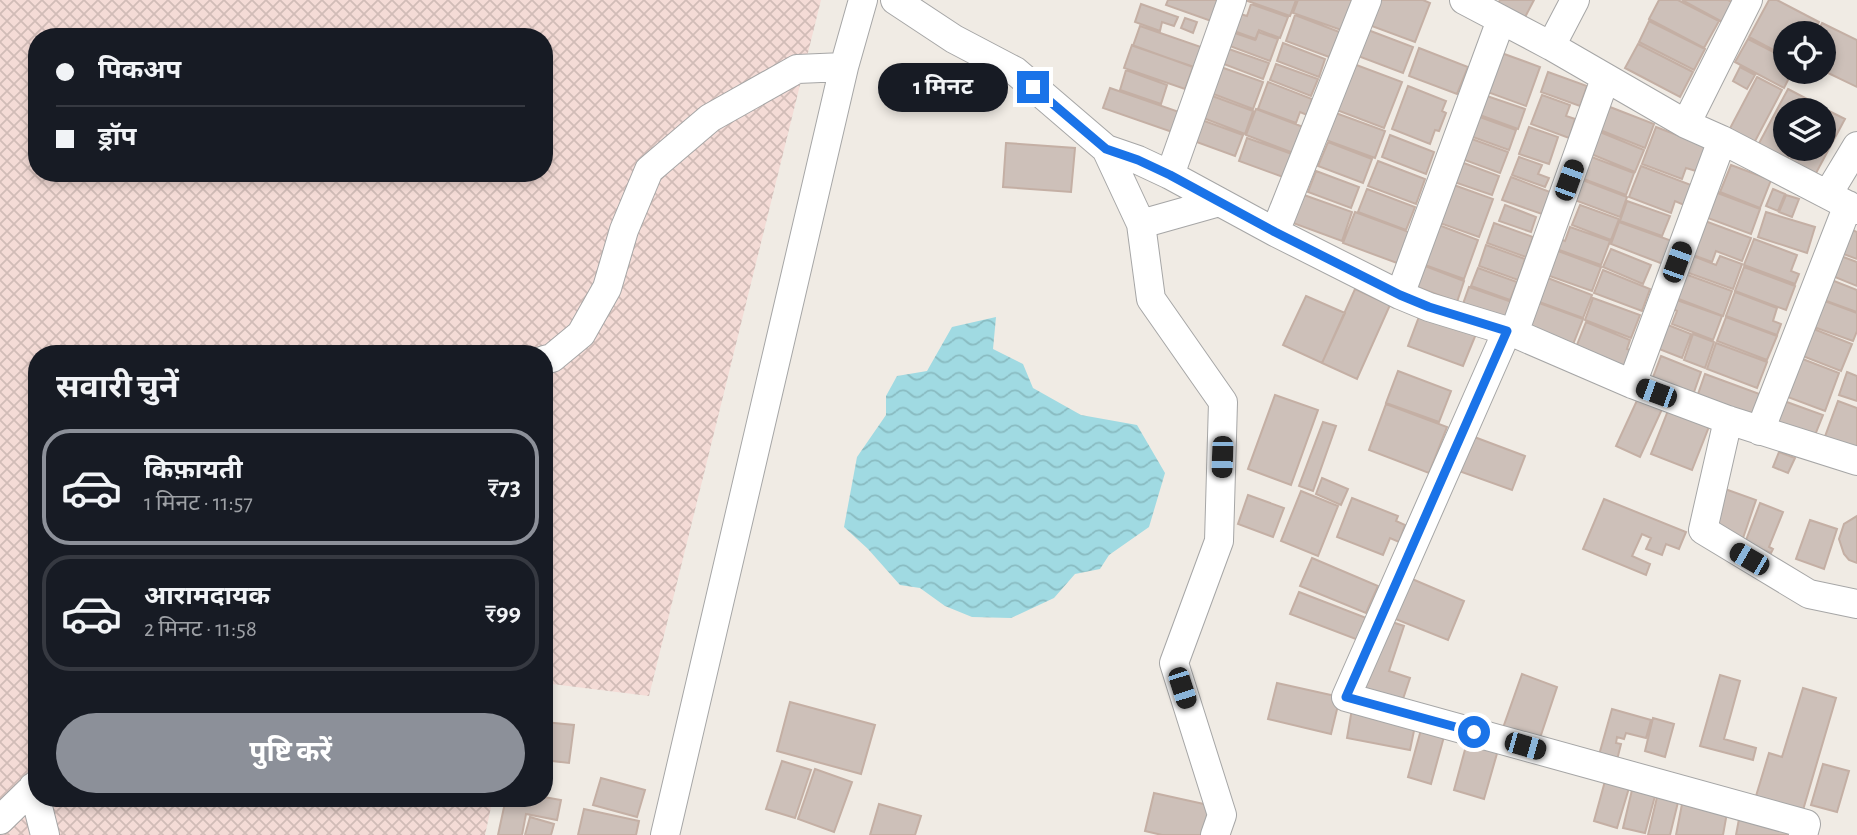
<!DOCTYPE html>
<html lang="hi">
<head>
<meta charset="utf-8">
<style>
	body { margin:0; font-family:"Alegreya Sans","Noto Sans Devanagari",sans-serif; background:#20242c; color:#f1f3f6; height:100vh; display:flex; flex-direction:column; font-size:26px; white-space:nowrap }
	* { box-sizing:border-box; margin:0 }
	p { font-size:23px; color:#9ea1a6 }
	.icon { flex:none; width:38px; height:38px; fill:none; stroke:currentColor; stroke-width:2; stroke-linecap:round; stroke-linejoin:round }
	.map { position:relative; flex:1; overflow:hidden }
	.side { position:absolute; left:28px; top:345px; width:525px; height:462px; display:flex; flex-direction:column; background:#171b24; border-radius:28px; box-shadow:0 4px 10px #0003 }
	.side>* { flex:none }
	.hud { position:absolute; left:28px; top:28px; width:525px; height:154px; border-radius:28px; box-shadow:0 4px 10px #0003; display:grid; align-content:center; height:154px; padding:0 28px; background:#171b24 }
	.fabs { position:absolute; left:1773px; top:21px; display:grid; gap:14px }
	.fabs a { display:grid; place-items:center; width:63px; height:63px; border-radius:50%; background:#171b24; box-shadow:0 4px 10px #0003; font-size:35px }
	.end { position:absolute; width:32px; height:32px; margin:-16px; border:9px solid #1a73e8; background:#fff; box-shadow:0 0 0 4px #fff }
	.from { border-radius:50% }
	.bubble { position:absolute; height:49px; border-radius:24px; background:#171b24; box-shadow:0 4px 10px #0003; font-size:23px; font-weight:700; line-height:49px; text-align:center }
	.car { position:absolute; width:21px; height:42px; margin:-21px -10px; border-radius:9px; box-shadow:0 0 5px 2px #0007; background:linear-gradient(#222 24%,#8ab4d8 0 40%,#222 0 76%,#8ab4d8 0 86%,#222 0) }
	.hud b { display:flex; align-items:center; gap:24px; height:66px; font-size:26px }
	.hud b+b { border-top:2px solid #363941 }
	.hud i { width:18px; height:18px; background:#f1f3f6 }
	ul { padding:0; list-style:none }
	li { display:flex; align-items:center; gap:21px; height:116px; margin:0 14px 10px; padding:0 14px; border:4px solid #363941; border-radius:28px }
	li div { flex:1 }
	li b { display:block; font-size:26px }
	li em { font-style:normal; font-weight:700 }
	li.on { border-color:#8c9099 }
	li>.icon { width:63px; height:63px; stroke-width:1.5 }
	h2 { padding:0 28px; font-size:32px; line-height:84px }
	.action { display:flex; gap:14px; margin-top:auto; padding:14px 28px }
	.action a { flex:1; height:80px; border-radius:42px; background:#8c9099; color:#fff; font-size:28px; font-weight:700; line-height:80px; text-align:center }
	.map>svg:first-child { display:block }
	.military { fill:url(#military-cross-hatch); fill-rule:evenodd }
	.water { fill:url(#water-waves) }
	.building { fill:#cdc0b9; stroke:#c4afa4; stroke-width:2 }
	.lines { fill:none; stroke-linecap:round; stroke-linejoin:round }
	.minor-casing { stroke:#a6a6a6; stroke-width:30 }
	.minor { stroke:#fff; stroke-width:28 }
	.route { stroke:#1a73e8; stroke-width:9 }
</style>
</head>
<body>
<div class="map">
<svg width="1857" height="835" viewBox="0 0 1857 835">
	<defs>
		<pattern id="military-cross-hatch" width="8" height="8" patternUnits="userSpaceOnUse" patternTransform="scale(1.75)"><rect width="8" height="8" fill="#f4dbd6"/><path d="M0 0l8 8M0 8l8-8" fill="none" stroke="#d1bcb7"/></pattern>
		<pattern id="water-waves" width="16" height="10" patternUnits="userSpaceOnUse" patternTransform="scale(1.75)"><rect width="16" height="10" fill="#a0dae2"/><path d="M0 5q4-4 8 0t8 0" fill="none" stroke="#89bbc1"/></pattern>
	</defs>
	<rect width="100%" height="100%" fill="#f0ebe4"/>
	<path class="military" d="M0,0h821l-172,696 -105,-13v-329h-507v444h456l-8,37h-485zM37,37h507v136h-507z"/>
	<path class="water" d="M996,317l-3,32 30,15 10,24 48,27 56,10 28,48 -16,54 -40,28 -9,14 -25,5 -21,24 -43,20 -39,-1 -27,-11 -25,-18 -20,-3 -32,-36 -24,-22 13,-70 29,-42v-19l11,-20 30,-5 25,-44z"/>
	<path class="building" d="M1168,0h54l-8,22 -48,-17z
		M1245,0h51l-6,16z
		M1298,0h58l-12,31 -51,-18z
		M1379,0h44l7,3 -15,39 -46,-17z
		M1500,0h34l-12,23 -27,-14z
		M1659,0h19l41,21 -15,27 -55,-29z
		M1682,0h46l8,4 -10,20z
		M1769,0h8l42,22 -6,11h-28v23l-36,-19z
		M1141,4l37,13 -4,9 -12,-4 -2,9 -25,-9z
		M1251,4l37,13 -8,21 -21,-8 -3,9 -25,-9 6,-17 10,3z
		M1295,15l47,18 -13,24 -43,-16z
		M1185,18l12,4 -4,11 -12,-5z
		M1649,21l56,28 -11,21 -55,-28z
		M1822,23l35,17v47l-33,-16v-38h-7z
		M1140,26l61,21 -7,20 -61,-21z
		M1368,30l45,17 -10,26 -45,-17z
		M1232,32l23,8 3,-8 20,7 -8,22 -43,-16z
		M1748,39l37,19v14h7l-8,16 -49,-26z
		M1283,43l42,16 -6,18 -42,-16z
		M1638,44l55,28 -13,25 -55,-29z
		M1132,45l61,22 -8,22 -61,-21z
		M1226,48l43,15 -6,16 -42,-16z
		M1419,48l49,19 -11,27 -48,-18z
		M1496,51l44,16 -14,39 -44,-16z
		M1351,63l51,19 -18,46 -50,-19z
		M1276,64l42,15 -7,17 -41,-16z
		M1218,66l45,16 -10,27 -45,-17z
		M1740,67l15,8 -8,14 -14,-8z
		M1126,70l41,15 -6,19 -41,-14z
		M1548,72l39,14 -7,20 -39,-14z
		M1757,77l25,13 -30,57 -25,-13z
		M1268,82l44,17 -5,16 -7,-3 -4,11 -38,-14z
		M1408,86l38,15 -4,10 4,2 -7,18 -4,-1 -5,14 -38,-15z
		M1110,88l72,25 -7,20 -72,-25z
		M1788,89l29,15 -4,6h-28v39h8l-7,13 -29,-15z
		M1207,94l46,17 -8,23 -47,-18z
		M1484,95l41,14 -7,20 -41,-15z
		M1542,95l28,10 -4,11 9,3 -6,19 -38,-14z
		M1819,106l26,13 -30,56 -26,-13 7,-13h28v-39h-7z
		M1610,107l44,17 -9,24 -45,-18z
		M1256,109l50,19 -10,26 -50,-19z
		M1333,112l52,19 -10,27 -52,-19z
		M1477,116l39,14 -7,20 -39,-14z
		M1199,119l44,16 -8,21 -44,-16z
		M1529,127l29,10 -9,27 -30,-10z
		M1656,127l50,19 -10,25 -10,-3 -4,11 -40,-15z
		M1600,132l44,18 -9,22 -44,-18z
		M1390,135l44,17 -8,22 -44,-17z
		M1247,138l45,16 -9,23 -44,-16z
		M1469,138l39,14 -8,21 -38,-14z
		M1328,142l44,17 -9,24 -45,-17z
		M1006,143l69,5 -4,44 -68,-5z
		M1589,156l45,17 -8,22 -45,-17z
		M1519,157l23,8 -4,9 11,4 -4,9 -33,-12z
		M1378,161l47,18 -9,25 -48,-18z
		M1461,162l38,14 -7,19 -38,-13z
		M1731,165l40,15 -11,28 -40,-16z
		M1641,166l50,19 -7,20 -9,-4 -4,12 -42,-16z
		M1316,171l43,16 -8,21 -43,-16z
		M1511,177l39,15 -8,22 -40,-14z
		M1580,179l47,18 -7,20 -48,-18z
		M1451,184l42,15 -14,38 -42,-15z
		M1367,189l48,18 -9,23 -48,-18z
		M1773,189l12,5 -7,17 -12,-5z
		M1715,192l45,17 -9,25 -46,-17z
		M1304,195l48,17 -10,29 -49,-18z
		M1786,195l13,4 -7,18 -13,-5z
		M1627,201l43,15 -8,20 -42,-15z
		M1505,205l31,12 -5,15 -32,-11z
		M1580,205l39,14 -8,21 -39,-15z
		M1355,212l54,20 -12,31 -54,-20z
		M1766,212l49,15 -8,26 -49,-16z
		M1705,221l46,17 -9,23 -26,-10 -4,11 -19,-7z
		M1619,222l53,19 -9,23 -52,-20z
		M1494,223l39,14 -7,20 -39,-14z
		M1436,224l42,16 -14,39 -42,-15z
		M1570,227l40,14 -9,24 -50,-18 3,-10 11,4z
		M1848,228l9,4v27l-19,-7z
		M1754,239l43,16 -6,16 8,3 -4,10 -51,-19z
		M1486,245l39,14 -7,21 -39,-14z
		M1550,248l51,19 -9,24 -51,-18z
		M1611,249l40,16 -8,19 -40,-17z
		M1838,255l19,7v24l-27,-11z
		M1693,256l23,9 4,-9 22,8 -9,25 -47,-17z
		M1420,264l44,17 -7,21 -45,-17z
		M1744,267l51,19 -9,24 -51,-19z
		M1478,268l39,14 -7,18 -39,-14z
		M1603,270l47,19 -8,22 -48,-18z
		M1685,274l47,17 -9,25 -47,-18z
		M1540,275l52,20 -9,23 -52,-19z
		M1829,279l28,11v22l-36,-13z
		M1469,287l43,15 -7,18 -42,-16z
		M1355,289l35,16 -33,74 -35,-16z
		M1735,292l42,16 -4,13 8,3 -4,11 -51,-19z
		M1306,296l39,17 -23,50 -39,-18z
		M1593,298l47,17 -9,23 -46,-18z
		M1674,299l48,17 -9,24 -41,-16 5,-13 -6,-3z
		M1531,300l52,19 -11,28 -51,-20z
		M1822,300l35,13v18l-4,10 -42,-15z
		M1420,314l56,20 -13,32 -55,-20z
		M1726,317l51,19 -10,24 -50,-19z
		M1586,322l44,18 -3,9 13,5 -7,18 -58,-22z
		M1668,325l23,9 -9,24 -23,-9z
		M1811,328l41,16 -11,27 -41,-16z
		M1693,334l21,8 -9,26 -21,-8z
		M1716,343l51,19 -10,26 -50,-19z
		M1661,356l40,16 -8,23 -41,-15z
		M1800,358l39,15 -14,38 -40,-15z
		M1398,371l53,20 -12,31 -53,-19z
		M1847,372l10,4v25l-18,-6z
		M1705,374l60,22 -9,23 -59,-22z
		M1275,395l43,15 -27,75 -43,-16z
		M1639,396l24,11 -23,50 -24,-11z
		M1784,401l39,14 -10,25 -38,-14z
		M1838,401l19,7v46l-34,-12z
		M1386,404l61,23 -18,46 -60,-23z
		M1669,408l41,16 -18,46 -41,-16z
		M1323,422l13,4 -23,65 -14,-5z
		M1469,435l56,21 -13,34 -56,-20z
		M1779,452l16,6 -7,15 -15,-6z
		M1322,478l26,11 -7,16 -25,-11z
		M1725,489l31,11 -14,41 -31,-10z
		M1301,491l37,15 -20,50 -37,-15z
		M1248,495l36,13 -11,29 -35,-13z
		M1352,498l46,18 -2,5 9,4 -6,17 -9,-4 -7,17 -46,-18z
		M1604,499l82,33 -7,17 -13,-5 -4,11 -16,-6 5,-11 -9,-4 -10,22 18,8 -4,11 -63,-26z
		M1760,503l23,9 -14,35 4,2 -2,4 -26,-10z
		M1857,516v47l-8,-3 -5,-6 -5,-15 5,-15z
		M1810,520l27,9 -13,40 -28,-10z
		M1312,558l66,28 -12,27 -66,-27z
		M1405,576l59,25 -16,39 -60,-24z
		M1299,592l70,27 -8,22 -71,-27z
		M1383,619l21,7 -15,45 21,7 -9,27 -42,-14z
		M1522,674l35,13 -18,54 -36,-13z
		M1720,675l20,6 -16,58 32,9 -3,12 -53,-14z
		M1277,683l63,14 -9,37 -63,-15z
		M1803,688l33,10 -33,112 -47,-14 13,-43 13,4z
		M790,702l85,23 -14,49 -84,-23z
		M1352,709l64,12 -6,29 -63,-12z
		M1612,709l39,11 -5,18 -20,-5 -2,6 -7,-2 -1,6 5,1 -5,20 -17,-9z
		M1653,718l21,6 -9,33 -20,-6z
		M544,722l30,3 -5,38 -25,-3z
		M1422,726l23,7 -14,51 -23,-7z
		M1469,735l31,8 -16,56 -30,-9z
		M782,761l29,9 -16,48 -29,-9z
		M1823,764l26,7 -12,41 -26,-7z
		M815,769l37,13 -18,50 -36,-13z
		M601,778l44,12 -8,27 -44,-12z
		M1605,781l24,7 -12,40 -23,-7z
		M1632,790l23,6 -10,37 -22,-5z
		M1154,793l59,13 -7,29h-44l-17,-4z
		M1658,793l21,5 -9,37h-22z
		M544,797l17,3 -4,20 -31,-6 -4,21h-24l8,-37z
		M1683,799l45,8 -5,28h-47z
		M879,804l42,12 -6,19h-45z
		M584,809l55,12 -3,14h-58z
		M530,817l24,7 -3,11h-26z
		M1739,819l70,16h-73z"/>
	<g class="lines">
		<defs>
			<path id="minor" d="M895,0l59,39 61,32 91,78 32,11 32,15 105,57 125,63 29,12 85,26 118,51 96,36 129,41
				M1464,0l87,46 135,78 36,16 135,70
				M1551,46l24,-46
				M1686,124l62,-124
				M1106,149l35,75 10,75 72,103 -4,139 -45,122 48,152 -7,20
				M1170,175l62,-175
				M1828,194l29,-48
				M1141,224l78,-22
				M1275,232l92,-232
				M1400,295l101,-275
				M1507,331l-161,366 460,127 -3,11
				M1514,333l91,-254
				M544,360l8,-2 29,-24 26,-46 17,-58 25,-60 61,-52 87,-49 47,-2
				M1632,384l90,-244
				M1728,420l-25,110 106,64 48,10
				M1760,431l88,-226
				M33,787l12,48
				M0,820l37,-36
				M665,835l179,-768 19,-67"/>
		</defs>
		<use href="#minor" class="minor-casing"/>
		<use href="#minor" class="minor"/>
	</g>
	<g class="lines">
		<path class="route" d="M1033,87l73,62 32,11 32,15 105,57 125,63 29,12 78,24 -161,366 128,35"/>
	</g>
</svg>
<div class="fabs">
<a><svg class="icon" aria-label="locate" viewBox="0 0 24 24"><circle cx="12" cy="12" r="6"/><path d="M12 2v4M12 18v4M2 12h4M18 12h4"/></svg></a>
<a><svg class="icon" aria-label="layers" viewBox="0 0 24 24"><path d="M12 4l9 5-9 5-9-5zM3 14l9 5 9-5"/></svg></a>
</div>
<i class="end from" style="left:1474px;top:732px"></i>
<i class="end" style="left:1033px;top:87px"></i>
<div class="bubble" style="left:878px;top:63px;width:130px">1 मिनट</div>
<i class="car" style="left:1569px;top:180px;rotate:20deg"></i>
<i class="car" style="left:1677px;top:262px;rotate:20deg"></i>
<i class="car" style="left:1656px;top:393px;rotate:290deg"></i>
<i class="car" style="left:1222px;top:457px;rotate:182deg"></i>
<i class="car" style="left:1749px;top:559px;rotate:300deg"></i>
<i class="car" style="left:1182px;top:688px;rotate:162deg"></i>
<i class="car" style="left:1525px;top:746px;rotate:106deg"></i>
<div class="hud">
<b><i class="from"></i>पिकअप</b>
<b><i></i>ड्रॉप</b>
</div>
<section class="side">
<h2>सवारी चुनें</h2>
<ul>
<li class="on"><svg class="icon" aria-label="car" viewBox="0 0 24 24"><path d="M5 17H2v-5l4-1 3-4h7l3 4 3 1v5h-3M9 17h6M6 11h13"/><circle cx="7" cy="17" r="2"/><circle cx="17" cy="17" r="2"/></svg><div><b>किफ़ायती</b><p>1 मिनट · 11:57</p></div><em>₹73</em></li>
<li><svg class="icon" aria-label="car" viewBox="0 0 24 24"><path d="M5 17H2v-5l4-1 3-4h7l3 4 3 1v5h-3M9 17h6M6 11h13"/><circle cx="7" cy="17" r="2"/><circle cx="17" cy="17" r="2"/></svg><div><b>आरामदायक</b><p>2 मिनट · 11:58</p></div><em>₹99</em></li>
</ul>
<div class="action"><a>पुष्टि करें</a></div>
</section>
</div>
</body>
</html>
